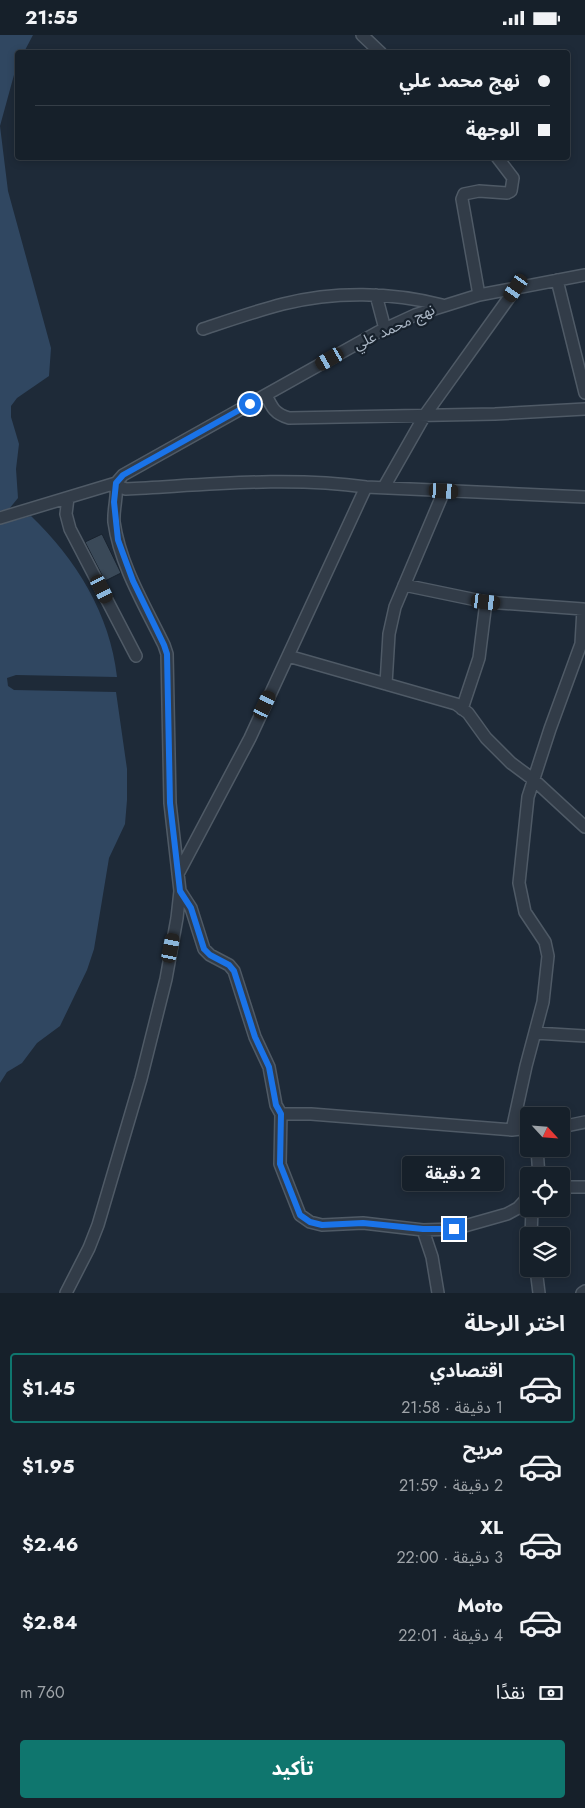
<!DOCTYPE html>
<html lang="ar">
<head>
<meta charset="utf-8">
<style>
	body { margin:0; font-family:Jost,"Noto Sans Arabic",sans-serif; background:#1f2832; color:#f1f3f6; direction:rtl; height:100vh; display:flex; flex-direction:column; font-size:19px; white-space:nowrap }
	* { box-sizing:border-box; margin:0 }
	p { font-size:16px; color:#9ea3a8 }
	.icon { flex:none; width:28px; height:28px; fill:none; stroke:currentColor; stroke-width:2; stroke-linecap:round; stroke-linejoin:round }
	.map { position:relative; height:1258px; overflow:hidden; direction:ltr }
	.drawer { display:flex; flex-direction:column; background:#16202a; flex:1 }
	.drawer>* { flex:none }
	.banner { position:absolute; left:15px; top:15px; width:555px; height:110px; border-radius:5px; box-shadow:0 2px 8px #0003,0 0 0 1px #353e47; direction:rtl; display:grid; align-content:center; height:110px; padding:0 20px; background:#16202a }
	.needle { width:32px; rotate:116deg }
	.fabs { position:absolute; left:520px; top:1072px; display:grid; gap:10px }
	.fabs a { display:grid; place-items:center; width:50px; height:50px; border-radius:5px; background:#16202a; box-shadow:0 2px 8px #0003,0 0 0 1px #353e47; font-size:25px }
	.end { position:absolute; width:22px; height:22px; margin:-11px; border:6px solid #1a73e8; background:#fff; box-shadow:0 0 0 2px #fff }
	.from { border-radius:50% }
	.bubble { position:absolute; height:35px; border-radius:5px; background:#16202a; box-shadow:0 2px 8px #0003,0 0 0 1px #353e47; font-size:16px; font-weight:700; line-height:35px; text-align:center; direction:rtl }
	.car { position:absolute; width:15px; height:30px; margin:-15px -8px; border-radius:6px; box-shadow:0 0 4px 1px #0007; background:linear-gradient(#222 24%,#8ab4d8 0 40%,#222 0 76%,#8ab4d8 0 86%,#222 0) }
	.banner b { display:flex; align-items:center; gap:18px; height:48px; font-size:19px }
	.banner b+b { border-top:1px solid #353e47 }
	.banner i { width:12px; height:12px; background:#f1f3f6 }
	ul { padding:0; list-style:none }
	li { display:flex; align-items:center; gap:15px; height:70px; margin:0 10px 8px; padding:0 10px; border:2px solid transparent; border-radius:5px }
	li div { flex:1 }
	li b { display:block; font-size:19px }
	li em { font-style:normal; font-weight:700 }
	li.current { border-color:#0f766e }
	li>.icon { width:45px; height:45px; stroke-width:1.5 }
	h2 { padding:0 20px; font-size:22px; line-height:60px }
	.pay { display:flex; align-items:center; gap:12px; height:55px; padding:0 20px; font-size:19px }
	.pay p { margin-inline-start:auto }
	.primary-button { display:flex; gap:10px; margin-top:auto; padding:10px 20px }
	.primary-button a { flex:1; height:58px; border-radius:5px; background:#0f766e; color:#fff; font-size:20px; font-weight:700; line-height:58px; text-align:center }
	.status { display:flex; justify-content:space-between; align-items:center; height:35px; padding:0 25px; background:#16202a; direction:ltr }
	.status svg { height:14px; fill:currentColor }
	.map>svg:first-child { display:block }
	.water { fill:#304761 }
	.building { fill:#3a4958; stroke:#19232f }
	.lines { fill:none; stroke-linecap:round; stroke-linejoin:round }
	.minor-casing { stroke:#4f5a66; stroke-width:14 }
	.minor { stroke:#323c48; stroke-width:11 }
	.route { stroke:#1a73e8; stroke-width:6 }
	.labels { text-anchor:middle; stroke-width:4.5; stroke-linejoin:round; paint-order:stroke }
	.street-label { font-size:15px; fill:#abb7c5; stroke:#17212c }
</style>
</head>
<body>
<div class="status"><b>21:55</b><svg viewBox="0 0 49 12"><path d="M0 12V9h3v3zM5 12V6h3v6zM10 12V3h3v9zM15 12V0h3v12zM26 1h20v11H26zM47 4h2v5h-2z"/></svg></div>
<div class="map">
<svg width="585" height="1258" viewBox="0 0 585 1258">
	<rect width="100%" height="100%" fill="#1e2a38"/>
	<path class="water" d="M0,0h33l-9,17 -6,1 -1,11 -17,62 8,65 43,157 -2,28 -32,22 -6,8v11l8,27 -3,25 2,29 -9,11 -9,2z
		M31,481c45,43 79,98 86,161l-101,-2 -9,3 1,8 6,4 102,2 11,77v31l-2,24 -16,34 -15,91 -7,21 -27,56 -23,17 -15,20 -15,9 -7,11v-559z"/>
	<path class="building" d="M102,499l19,39 -16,8 -20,-39z"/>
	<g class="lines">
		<defs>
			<path id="minor" d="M362,0l19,18
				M557,245l28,113
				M376,260l9,34
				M479,260l-17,-96 2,-5 15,-3 28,2 4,-2 2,-13 -16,-21
				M203,294c27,-9 53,-18 80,-25 52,-13 108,-12 159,1
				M266,360c6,13 9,19 23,23l206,-4 90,-5
				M116,448l7,-8 255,-143 37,-17 64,-20 106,-20
				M117,451l9,3c80,-4 161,-13 240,-2l219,10
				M384,452l41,-72 91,-127
				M68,463l-2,16 4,15 66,127
				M0,483l116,-35
				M404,550l82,17 97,7 -2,35 -31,85 -22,68 -9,86 6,29 20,30 3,14 -5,46 -17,64 -14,64
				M288,621l168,48 12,9 18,25 25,25 23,17 51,47
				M386,649l3,-50 6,-27 49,-116
				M462,674l17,-51 7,-56
				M178,839l72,-136 116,-251
				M180,856l11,17 13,41 6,6 19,10 5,6 21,66 14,30 7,38 5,9 -1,50 20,51 10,7 12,3 41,-2 60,7 31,-1 53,-15 11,-6 11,-12
				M535,998l50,3
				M281,1079h30l201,16 17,-2
				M561,1092l24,-5
				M537,1114l2,27
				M561,1152h24
				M423,1195l9,27 6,36
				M531,1201l1,-27
				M536,1234l3,24
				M66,1258l23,-45 9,-23 43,-146 25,-100 11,-61 3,-27 -10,-88 -3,-149 -3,-9c-19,-39 -44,-80 -50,-123 -1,-13 4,-26 2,-39
				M582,1258l3,-2"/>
		</defs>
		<use href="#minor" class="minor-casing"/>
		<use href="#minor" class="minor"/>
	</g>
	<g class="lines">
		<path class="route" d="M250,369l-127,71 -7,8 -2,19 4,38 15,41 31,64 3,9 3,149 10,88 11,17 13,41 6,6 19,10 5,6 21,66 14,30 7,38 5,9 -1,50 20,51 10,7 12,3 41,-2 60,6h31"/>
	</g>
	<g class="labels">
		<g class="street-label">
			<text transform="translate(394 292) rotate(-25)" y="5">نهج محمد علي</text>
		</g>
	</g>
</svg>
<div class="fabs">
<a><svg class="needle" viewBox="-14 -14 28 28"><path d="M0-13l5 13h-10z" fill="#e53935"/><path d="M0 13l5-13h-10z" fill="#9ea3a8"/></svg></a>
<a><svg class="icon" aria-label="locate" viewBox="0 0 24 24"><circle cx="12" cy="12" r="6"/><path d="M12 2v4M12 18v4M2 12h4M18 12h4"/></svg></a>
<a><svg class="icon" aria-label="layers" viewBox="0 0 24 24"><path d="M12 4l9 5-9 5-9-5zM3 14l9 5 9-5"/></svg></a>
</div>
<i class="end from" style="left:250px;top:369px"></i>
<i class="end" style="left:454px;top:1194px"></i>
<div class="bubble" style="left:402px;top:1121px;width:102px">2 دقيقة</div>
<i class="car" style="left:516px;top:253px;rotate:215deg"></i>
<i class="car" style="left:330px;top:324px;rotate:240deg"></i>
<i class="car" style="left:444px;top:456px;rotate:93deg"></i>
<i class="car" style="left:102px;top:554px;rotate:153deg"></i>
<i class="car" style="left:486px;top:567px;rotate:97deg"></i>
<i class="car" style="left:265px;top:670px;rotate:25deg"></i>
<i class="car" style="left:171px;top:913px;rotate:11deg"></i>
<div class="banner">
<b><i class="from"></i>نهج محمد علي</b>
<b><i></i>الوجهة</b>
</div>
</div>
<section class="drawer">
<h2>اختر الرحلة</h2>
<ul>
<li class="current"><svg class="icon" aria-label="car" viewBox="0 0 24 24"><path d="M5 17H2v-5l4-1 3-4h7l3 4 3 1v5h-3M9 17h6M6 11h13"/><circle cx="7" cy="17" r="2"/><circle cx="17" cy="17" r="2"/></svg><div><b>اقتصادي</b><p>1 دقيقة · 21:58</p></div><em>$1.45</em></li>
<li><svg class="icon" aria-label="car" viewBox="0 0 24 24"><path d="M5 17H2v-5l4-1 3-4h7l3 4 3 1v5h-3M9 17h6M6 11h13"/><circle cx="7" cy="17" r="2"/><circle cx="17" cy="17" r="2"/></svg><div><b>مريح</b><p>2 دقيقة · 21:59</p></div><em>$1.95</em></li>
<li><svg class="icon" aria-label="car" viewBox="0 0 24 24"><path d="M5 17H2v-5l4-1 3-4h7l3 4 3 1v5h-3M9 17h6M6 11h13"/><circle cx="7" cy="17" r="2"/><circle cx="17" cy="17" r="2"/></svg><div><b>XL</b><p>3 دقيقة · 22:00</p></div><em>$2.46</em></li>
<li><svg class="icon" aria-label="car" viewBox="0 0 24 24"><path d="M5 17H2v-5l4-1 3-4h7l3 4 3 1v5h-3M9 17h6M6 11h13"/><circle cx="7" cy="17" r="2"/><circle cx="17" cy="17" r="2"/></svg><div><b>Moto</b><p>4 دقيقة · 22:01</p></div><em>$2.84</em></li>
</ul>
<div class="pay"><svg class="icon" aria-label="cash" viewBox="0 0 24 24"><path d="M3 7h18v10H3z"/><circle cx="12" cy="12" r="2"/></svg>نقدًا<p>760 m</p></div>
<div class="primary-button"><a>تأكيد</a></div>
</section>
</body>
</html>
